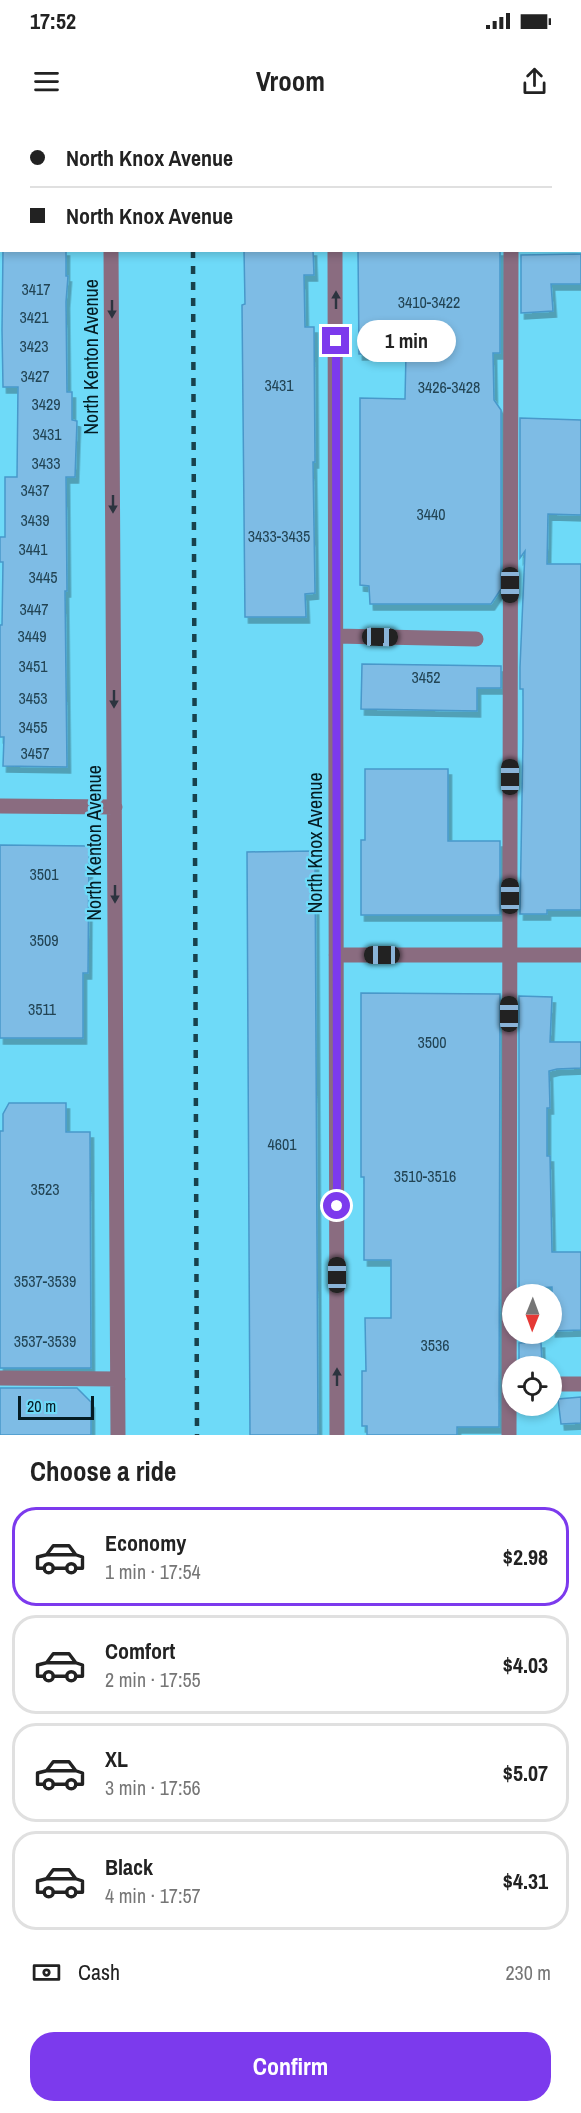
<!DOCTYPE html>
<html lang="en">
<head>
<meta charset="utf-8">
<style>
	body { margin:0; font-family:"Archivo Narrow",sans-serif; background:#f6f6f6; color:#222; height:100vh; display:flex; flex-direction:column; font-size:22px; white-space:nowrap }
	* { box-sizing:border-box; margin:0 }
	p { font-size:20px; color:#767676 }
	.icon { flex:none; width:33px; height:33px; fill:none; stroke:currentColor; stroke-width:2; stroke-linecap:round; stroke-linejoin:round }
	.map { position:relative; height:1315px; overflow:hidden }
	.sheet { display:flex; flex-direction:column; background:#fff; flex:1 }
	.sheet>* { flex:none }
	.top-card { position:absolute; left:0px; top:0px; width:582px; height:132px; box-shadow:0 3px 9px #0003; display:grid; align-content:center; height:132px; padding:0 30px; background:#fff }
	.needle { width:39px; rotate:181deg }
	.controls { position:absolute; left:502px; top:1164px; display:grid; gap:12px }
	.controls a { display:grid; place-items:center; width:60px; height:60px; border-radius:50%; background:#fff; box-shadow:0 3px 9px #0003; font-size:30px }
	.scale { position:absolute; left:18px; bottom:15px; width:76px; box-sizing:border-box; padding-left:6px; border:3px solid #041c23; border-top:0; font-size:16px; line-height:21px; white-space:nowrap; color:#041c23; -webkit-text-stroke:4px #6edaf8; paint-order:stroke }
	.end { position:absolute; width:27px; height:27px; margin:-14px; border:8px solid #7c3aed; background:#fff; box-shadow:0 0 0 3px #fff }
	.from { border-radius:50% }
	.bubble { position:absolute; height:42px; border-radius:21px; background:#fff; box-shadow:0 3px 9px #0003; font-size:20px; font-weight:800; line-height:42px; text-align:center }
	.car { position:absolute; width:18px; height:36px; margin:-18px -9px; border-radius:8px; box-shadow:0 0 4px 2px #0007; background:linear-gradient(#222 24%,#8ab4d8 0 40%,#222 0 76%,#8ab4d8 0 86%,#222 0) }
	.top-card b { display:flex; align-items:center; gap:21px; height:57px; font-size:22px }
	.top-card b+b { border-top:2px solid #e0e0e0 }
	.top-card i { width:15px; height:15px; background:#222 }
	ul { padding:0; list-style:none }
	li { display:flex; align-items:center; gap:18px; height:99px; margin:0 12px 9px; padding:0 18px; border:3px solid #e0e0e0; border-radius:24px }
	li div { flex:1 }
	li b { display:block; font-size:22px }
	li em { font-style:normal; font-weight:800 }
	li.current { border-color:#7c3aed }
	li>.icon { width:54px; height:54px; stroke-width:1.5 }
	h2 { padding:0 30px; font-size:27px; line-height:72px }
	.pay { display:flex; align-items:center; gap:15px; height:66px; padding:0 30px; font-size:22px }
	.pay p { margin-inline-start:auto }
	.button { display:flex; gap:12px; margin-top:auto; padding:12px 30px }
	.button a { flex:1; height:69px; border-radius:24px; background:#7c3aed; color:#fff; font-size:24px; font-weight:800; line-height:69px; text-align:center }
	.status { display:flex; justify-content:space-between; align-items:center; height:42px; padding:0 30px; background:#fff; direction:ltr }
	.status svg { height:16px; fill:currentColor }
	header { display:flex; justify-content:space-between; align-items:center; height:78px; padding:0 30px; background:#fff; font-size:27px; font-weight:800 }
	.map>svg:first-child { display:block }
	.building { fill:#7ebce5; stroke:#4898ca; stroke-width:1.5; filter:url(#shadow) }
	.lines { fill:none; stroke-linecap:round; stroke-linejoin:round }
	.minor { stroke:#8a6c80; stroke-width:15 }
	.rail { stroke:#18414c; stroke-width:4.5; stroke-dasharray:8 8; stroke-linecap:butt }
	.oneway { fill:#2c343f }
	.route { stroke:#7c3aed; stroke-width:8 }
	.labels { text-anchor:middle; stroke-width:4.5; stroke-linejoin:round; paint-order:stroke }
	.number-label { font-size:16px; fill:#224454 }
	.street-label { font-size:20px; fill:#041c23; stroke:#6edaf8 }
</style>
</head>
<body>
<div class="status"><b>17:52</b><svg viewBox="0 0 49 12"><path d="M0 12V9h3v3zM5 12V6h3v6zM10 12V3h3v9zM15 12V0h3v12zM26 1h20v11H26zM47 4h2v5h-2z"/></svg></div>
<header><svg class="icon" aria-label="menu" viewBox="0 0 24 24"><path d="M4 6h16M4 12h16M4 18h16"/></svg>Vroom<svg class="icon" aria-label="share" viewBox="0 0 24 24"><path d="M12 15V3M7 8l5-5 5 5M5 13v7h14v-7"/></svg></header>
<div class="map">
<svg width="581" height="1315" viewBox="0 0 581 1315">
	<defs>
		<filter id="shadow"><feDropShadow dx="3.5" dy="6" stdDeviation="0" flood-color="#0004"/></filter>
	</defs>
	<rect width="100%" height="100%" fill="#6edaf8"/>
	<path class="building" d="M3,130h63v26h2l-2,26 1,90h5v28l5,1 -2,56h-9l1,114h-2l2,176 -64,-1 1,-29h-4v-112h2l1,-63h-3v-25h5v-60h12l1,-90h-15l-1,-57z
		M244,130h69l1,25h-10l1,52h9l1,135h-2l2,131 -10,1 1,23h-61l-3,-312 3,-1z
		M358,130h142v103h-7l1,47 7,10v179l-10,15h-121l-1,-18 -9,-1v-187l45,1 1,-46 -47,1z
		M581,134v30h-30l2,27 -32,2v-58z
		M520,298l61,2v95l-33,-1 -1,50h34v346h-34v4h-27l3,-175v-50h-3v-22l5,-116 -5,7z
		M362,544l139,2v22h-24v23l-116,-2z
		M365,649h83v72h52v74h-139v-75h4z
		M0,725l89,1 -1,127h-5v65h-83z
		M315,731l3,584h-68l-3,-583z
		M361,873l139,1 -1,433h-42v8h-90v-9h-5v-55h4l-1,-53h26v-58h-27v-83h-3z
		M519,876l33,1 -2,45h31v26l-24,1 -8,2 1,37h-3v48h3l2,96h29v78l-29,1v-44l-33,2z
		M9,983h57v29h24l1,236h-91v-237h3v-17z
		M541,1222l1,24h-23v-23z
		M0,1268h77l14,14v33h-91z
		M581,1277v26l-20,1 -3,-25z"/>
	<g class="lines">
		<path class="minor" d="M110,0l1,2
			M335,0v2
			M511,2v-2
			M111,130l7,1185
			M335,130l2,1185
			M336,516l140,3
			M0,686l115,1
			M336,835h245
			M0,1258l118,1
			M552,1264h29
			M509,1315l2,-1185"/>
		<path class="rail" d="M177,0v2
			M192,0v2
			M193,130l4,1185"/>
	</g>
	<defs><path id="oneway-solid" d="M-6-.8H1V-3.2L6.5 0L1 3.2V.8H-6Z" transform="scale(1.5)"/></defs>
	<g class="oneway">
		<use href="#oneway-solid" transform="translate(336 180) rotate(-90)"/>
		<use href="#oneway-solid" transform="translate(112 189) rotate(90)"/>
		<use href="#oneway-solid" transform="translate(113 384) rotate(90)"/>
		<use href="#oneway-solid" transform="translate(114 579) rotate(90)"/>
		<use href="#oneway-solid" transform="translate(115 774) rotate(90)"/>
		<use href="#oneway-solid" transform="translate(337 1257) rotate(-90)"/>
	</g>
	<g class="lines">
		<path class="route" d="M336,221l1,865"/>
	</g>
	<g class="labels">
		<g class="number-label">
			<text x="36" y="175">3417</text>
			<text x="429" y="188">3410-3422</text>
			<text x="34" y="203">3421</text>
			<text x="34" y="232">3423</text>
			<text x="35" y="262">3427</text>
			<text x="279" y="271">3431</text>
			<text x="449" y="273">3426-3428</text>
			<text x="46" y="290">3429</text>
			<text x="47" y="320">3431</text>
			<text x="46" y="349">3433</text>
			<text x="35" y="376">3437</text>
			<text x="431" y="400">3440</text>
			<text x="35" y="406">3439</text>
			<text x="279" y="422">3433-3435</text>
			<text x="33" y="435">3441</text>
			<text x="43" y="463">3445</text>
			<text x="34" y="495">3447</text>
			<text x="32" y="522">3449</text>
			<text x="33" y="552">3451</text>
			<text x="426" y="563">3452</text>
			<text x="33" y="584">3453</text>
			<text x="33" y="613">3455</text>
			<text x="35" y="639">3457</text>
			<text x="44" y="760">3501</text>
			<text x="44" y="826">3509</text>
			<text x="42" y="895">3511</text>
			<text x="432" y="928">3500</text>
			<text x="282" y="1030">4601</text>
			<text x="425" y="1062">3510-3516</text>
			<text x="45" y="1075">3523</text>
			<text x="45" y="1167">3537-3539</text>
			<text x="45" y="1227">3537-3539</text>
			<text x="435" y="1231">3536</text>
		</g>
		<g class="street-label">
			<text transform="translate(91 237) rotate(-90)" y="7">North Kenton Avenue</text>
			<text transform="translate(94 723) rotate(-90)" y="7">North Kenton Avenue</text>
			<text transform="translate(315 723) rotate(-90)" y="7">North Knox Avenue</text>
		</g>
	</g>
</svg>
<div class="controls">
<a><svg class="needle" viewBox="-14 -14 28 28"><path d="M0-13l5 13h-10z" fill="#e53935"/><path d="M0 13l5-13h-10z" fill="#767676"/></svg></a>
<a><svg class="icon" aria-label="locate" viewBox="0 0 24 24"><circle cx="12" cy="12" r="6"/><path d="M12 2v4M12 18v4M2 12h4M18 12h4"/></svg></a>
</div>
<div class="scale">20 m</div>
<i class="end from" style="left:337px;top:1086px"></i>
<i class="end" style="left:336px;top:221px"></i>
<div class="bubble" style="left:357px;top:200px;width:99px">1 min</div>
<i class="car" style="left:510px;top:465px;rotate:180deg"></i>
<i class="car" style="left:380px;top:517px;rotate:91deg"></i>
<i class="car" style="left:510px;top:657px;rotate:0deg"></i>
<i class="car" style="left:510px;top:776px;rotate:0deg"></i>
<i class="car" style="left:382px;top:835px;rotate:270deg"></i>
<i class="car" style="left:509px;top:894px;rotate:0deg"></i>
<i class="car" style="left:337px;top:1155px;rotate:0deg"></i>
<div class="top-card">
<b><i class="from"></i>North Knox Avenue</b>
<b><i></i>North Knox Avenue</b>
</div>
</div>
<section class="sheet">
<h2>Choose a ride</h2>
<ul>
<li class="current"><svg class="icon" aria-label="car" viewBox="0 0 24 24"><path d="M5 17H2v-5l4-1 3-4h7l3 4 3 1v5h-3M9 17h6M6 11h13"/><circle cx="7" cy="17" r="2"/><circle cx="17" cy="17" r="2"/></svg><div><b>Economy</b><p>1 min · 17:54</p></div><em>$2.98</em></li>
<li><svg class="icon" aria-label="car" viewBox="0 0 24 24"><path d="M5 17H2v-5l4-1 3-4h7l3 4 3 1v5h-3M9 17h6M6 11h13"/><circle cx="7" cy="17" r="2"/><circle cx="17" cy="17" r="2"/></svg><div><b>Comfort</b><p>2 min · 17:55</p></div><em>$4.03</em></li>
<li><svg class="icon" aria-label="car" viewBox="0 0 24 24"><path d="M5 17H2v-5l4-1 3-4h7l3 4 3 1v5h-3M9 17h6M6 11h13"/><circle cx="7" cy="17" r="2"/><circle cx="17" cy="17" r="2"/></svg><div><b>XL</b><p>3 min · 17:56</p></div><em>$5.07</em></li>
<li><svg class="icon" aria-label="car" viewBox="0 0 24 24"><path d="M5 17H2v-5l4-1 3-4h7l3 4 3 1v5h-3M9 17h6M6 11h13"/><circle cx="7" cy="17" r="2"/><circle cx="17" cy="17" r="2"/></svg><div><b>Black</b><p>4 min · 17:57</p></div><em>$4.31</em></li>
</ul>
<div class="pay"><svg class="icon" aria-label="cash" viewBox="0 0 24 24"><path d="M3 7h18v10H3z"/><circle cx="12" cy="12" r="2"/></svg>Cash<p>230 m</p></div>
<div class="button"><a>Confirm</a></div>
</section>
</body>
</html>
